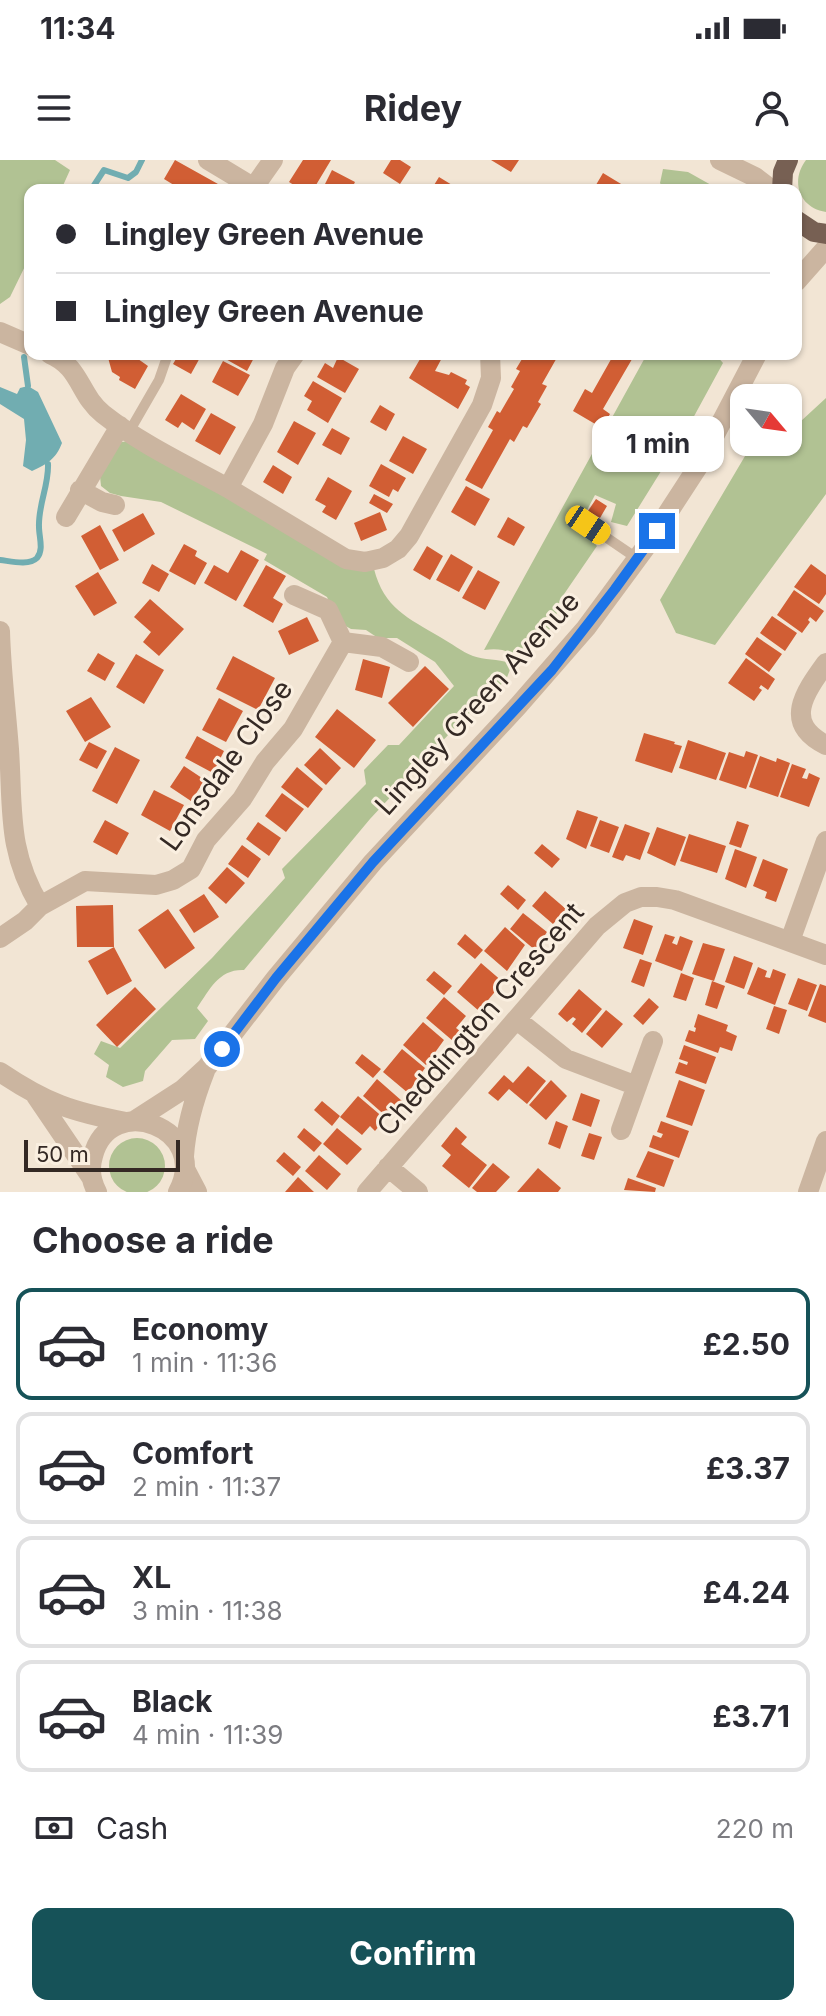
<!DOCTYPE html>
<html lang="en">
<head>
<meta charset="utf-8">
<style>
	body { margin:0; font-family:Inter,sans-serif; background:#f2f2f3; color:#2b2b33; height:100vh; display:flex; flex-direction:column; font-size:30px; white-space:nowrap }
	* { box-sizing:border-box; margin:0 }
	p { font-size:26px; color:#7c7c81 }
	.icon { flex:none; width:44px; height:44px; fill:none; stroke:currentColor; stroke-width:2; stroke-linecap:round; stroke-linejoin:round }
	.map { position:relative; height:1032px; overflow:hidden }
	.side { display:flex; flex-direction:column; background:#fff; flex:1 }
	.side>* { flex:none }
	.top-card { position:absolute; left:24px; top:24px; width:778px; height:176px; border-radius:16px; box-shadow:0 2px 6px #0004; display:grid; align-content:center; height:176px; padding:0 32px; background:#fff }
	.needle { width:52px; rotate:119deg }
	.buttons { position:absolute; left:730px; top:224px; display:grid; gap:16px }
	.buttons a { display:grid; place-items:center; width:72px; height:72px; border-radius:16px; background:#fff; box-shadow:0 2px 6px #0004; font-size:40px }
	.scale { position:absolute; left:24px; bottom:20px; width:156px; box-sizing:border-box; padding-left:8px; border:4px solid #342924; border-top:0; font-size:22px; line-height:28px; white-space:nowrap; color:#342924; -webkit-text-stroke:6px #faefe0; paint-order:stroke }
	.end { position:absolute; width:36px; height:36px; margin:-18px; border:10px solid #1a73e8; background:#fff; box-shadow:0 0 0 4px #fff }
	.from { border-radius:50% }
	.bubble { position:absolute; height:56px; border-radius:16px; background:#fff; box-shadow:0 2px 6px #0004; font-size:26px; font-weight:700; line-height:56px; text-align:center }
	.car { position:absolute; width:24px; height:48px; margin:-24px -12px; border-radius:10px; box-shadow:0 0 6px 2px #0007; background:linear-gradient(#f5c518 24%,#345 0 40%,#f5c518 0 76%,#345 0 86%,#f5c518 0) }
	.top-card b { display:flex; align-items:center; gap:28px; height:76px; font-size:30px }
	.top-card b+b { border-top:2px solid #e1e1e2 }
	.top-card i { width:20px; height:20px; background:#2b2b33 }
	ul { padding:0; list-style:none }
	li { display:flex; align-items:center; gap:24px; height:112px; margin:0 16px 12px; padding:0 16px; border:4px solid #e1e1e2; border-radius:16px }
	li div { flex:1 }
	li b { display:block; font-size:30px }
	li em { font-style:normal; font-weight:700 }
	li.selected { border-color:#165258 }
	li>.icon { width:72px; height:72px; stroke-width:1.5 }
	h2 { padding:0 32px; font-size:36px; line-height:96px }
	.pay { display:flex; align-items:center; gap:20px; height:88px; padding:0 32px; font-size:30px }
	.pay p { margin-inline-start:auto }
	.action { display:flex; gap:16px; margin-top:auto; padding:16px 32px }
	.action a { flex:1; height:92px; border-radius:16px; background:#165258; color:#fff; font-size:32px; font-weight:700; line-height:92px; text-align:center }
	.status { display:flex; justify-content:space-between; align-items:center; height:56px; padding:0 40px; background:#fff; direction:ltr }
	.status svg { height:22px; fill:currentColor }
	header { display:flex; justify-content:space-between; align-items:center; height:104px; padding:0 32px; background:#fff; font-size:36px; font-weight:700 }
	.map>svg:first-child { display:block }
	.green { fill:#b1c293 }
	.water { fill:#71adb1 }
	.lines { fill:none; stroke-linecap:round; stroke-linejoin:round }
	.stream { stroke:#71adb1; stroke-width:6 }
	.building { fill:#d15e34 }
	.service { stroke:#cbb5a0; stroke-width:10 }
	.minor { stroke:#cbb5a0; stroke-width:20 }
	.tertiary { stroke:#cbb5a0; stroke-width:20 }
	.primary { stroke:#776053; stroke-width:20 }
	.route { stroke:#1a73e8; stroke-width:10 }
	.labels { text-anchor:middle; stroke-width:6; stroke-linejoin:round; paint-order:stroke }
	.street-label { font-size:28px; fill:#342924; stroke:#faefe0 }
</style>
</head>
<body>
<div class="status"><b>11:34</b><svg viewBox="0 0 49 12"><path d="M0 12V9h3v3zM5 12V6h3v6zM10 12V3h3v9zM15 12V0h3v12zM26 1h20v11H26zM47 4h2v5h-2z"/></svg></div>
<header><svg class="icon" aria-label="menu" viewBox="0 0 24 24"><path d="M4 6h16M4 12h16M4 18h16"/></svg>Ridey<svg class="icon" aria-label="person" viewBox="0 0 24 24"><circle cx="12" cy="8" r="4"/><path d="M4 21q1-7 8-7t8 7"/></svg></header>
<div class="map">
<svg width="826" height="1032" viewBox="0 0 826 1032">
	<rect width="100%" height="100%" fill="#f2e5d4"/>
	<path class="green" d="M0,0h55l15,10 -9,20h-31v66l-20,41 -10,7z
		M806,0h20v52c-27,-4 -36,-31 -20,-52z
		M663,9l25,3 32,18h-56l-4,-7z
		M647,194h46v3l23,-2 7,8 -37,68 -59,95 -16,-4 5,-18 -21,-9 -17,32 19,19 -37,54 -6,24 -32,38c-13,-12 -21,-14 -38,-12z
		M826,238v96l-111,151 -39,-12 -16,-33 88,-149 24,-3 7,-6h9v-9z
		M129,281l245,128c10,39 34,49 66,68 11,6 22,15 33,19 11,4 25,3 37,7l1,4 -5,13 -43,39 -93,100 -126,151c-25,-1 -34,19 -47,38l11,13 -13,18 -23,1 -27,31 -2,10 -20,6 -17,-10 3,-12 -15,-11 7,-13 19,7 92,-90 73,-80 -3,-9 84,-85 -2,-14 24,-25h11l55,-59 -19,-24 -38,-24h-19l-12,-8 -15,-1 -9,-5 -7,-8 -8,-19 -63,-37 3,-6 -106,-52 -40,-6 -11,-3 -9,-7 -2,-19 16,-24z
		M109 1006a28 28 0 1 1 56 0a28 28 0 1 1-56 0Z"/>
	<path class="water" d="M28,226l10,6 24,51c-6,16 -15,21 -30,28l-9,-5 3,-26 -2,-21 -24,-15v-17l17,7 3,-6z"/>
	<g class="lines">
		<path class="stream" d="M91,30l13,-20 24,8 8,-6 6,-12
			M24,197l4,29
			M0,400c10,1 29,6 37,-2 7,-8 2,-21 2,-31 -1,-22 10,-42 9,-63"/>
	</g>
	<path class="building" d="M175,0l43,24 -4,6h-32l-18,-11z
		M303,0h28l-18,30h-11l-13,-8z
		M391,0h9l11,7 -11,17 -17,-11z
		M491,0h28l-8,12z
		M332,10l23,12 -4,8h-29z
		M603,13l28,17h-38z
		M439,17l18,11 -1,2h-25z
		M107,194h24l17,12 -13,23 -16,-9 1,-3 -8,-5z
		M179,194h23l-11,20 -18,-10z
		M224,194h32l-9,17 -25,-14z
		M423,194h21l-9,17 14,4 2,-3 16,8 -2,4 5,3 -12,22 -49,-31z
		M525,194h34l-17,30 5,2 -9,16 3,2 -14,24 -4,-2 -9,16 -4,-3 -28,50 -17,-9 28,-50 -5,-3 9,-16 3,2 14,-24 -3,-2 9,-16 -4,-2z
		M614,194h21l-32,55 7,5 -8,14 -29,-17 12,-22 7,4z
		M338,197l21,12 -14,24 -28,-16 8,-14 8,5z
		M223,201l27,14 -12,21 -26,-14z
		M313,221l29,17 -14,25 -21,-13 5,-9 -8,-5z
		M181,234l25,15 -12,21 -12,-8 -4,6 -13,-8z
		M380,245l15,9 -9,17 -16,-9z
		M211,253l25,14 -16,28 -25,-14z
		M294,261l22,12 -18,32 -21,-13z
		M332,268l18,10 -9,17 -19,-10z
		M403,276l24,13 -14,25 -24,-13z
		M381,304l25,14 -8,14 -5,-3 -4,8 -20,-11z
		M273,305l19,12 -9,17 -20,-12z
		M328,317l24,14 -16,29 -14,-8 4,-6 -11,-6z
		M466,326l24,13 -15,27 -24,-14z
		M374,334l19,10 -6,9 -18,-10z
		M596,339l11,7 -7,12 -12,-7z
		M380,352l7,18 -26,11 -7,-18z
		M143,353l12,21 -31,18 -12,-22z
		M508,357l17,10 -11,19 -17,-9z
		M100,365l19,35 -19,10 -19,-34z
		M184,384l13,7 -2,5 12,7 -12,22 -26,-14z
		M427,386l16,10 -13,24 -17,-10z
		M241,390l18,10 -23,41 -32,-18 10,-18 14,8z
		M451,394l22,13 -14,25 -23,-12z
		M152,404l17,10 -10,18 -17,-9z
		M811,404l15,11v19l-7,10 -25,-17z
		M266,405l20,11 -13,22 10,6 -10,19 -30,-17z
		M478,410l22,12 -15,28 -23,-12z
		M98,412l19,31 -23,13 -19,-30z
		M794,430l30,21 -8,11 -6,-5 -2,3 2,2 -8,11 -25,-18z
		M150,439l34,30 -25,27 -16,-14 8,-10 -17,-15z
		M772,456l25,17 -12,18 -25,-18z
		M307,457l12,24 -30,14 -11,-24z
		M757,477l25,17 -13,18 -24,-18z
		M98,493l17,10 -10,18 -18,-10z
		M136,494l28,16 -20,34 -28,-17z
		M233,496l42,22 -17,32 -42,-21z
		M746,498l29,21 -7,11 -7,-5 -2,3 3,2 -8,11 -26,-18z
		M363,499l27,8 -8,31 -27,-8z
		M425,506l24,23 -36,38 -25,-24z
		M91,537l20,30 -26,15 -19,-31z
		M219,538l24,13 -17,31 -24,-12z
		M337,549l39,31 -22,28 -39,-31z
		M644,573l31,9 -1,2 8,2 -10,27 -37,-12z
		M197,576l27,15 -11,22 -28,-15z
		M688,580l38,13 -10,27 -37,-12z
		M89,582l18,9 -10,18 -18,-9z
		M115,587l25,13 -23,44 -25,-13z
		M320,588l21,20 -15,17 -22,-20z
		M746,591l12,4 -12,34 -27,-9 10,-28 15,5z
		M760,596l16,6 1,-4 13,5 -12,34 -29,-10z
		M792,604l14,5 -4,9 5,1 2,-6 11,5 -11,29 -29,-10z
		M184,606l21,14 -14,21 -21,-14z
		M297,607l26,22 -15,19 -27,-21z
		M154,630l30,15 -14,26 -29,-16z
		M282,633l22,16 -18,23 -21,-16z
		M577,650l21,7 -12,32 -20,-10z
		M105,660l24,13 -12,22 -24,-13z
		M600,660l19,7 -10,26 -19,-7z
		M737,661l12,4 -8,23 -12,-4z
		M258,662l23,16 -12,18 -23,-17z
		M625,664l25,9 -10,27 -14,-5 -3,6 -11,-4z
		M657,667l29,10 -11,29 -28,-13z
		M689,674l37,12 -9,27 -37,-12z
		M542,684l18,15 -8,9 -18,-15z
		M242,685l19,14 -13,19 -20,-14z
		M735,689l22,8 -11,31 -21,-9z
		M763,699l25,10 -12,33 -11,-4 2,-6 -14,-6z
		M227,707l18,16 -19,21 -18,-16z
		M508,725l18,15 -8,10 -18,-16z
		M545,731l21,18 -13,15 -21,-18z
		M204,734l15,23 -25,16 -15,-23z
		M113,745l1,42h-37l-1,-41z
		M168,749l27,39 -30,21 -27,-39z
		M523,753l24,19 -12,18 -25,-21z
		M634,759l19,7 -10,29 -20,-7z
		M505,767l20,18 -18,26 -23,-20z
		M465,774l18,16 -8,9 -18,-15z
		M665,774l10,3 -3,6 5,2 3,-9 13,5 -11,30 -27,-10z
		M703,783l22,6 -11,32 -22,-7z
		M114,787l18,34 -25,14 -19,-34z
		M734,796l19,7 -9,26 -19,-7z
		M640,799l12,4 -8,24 -13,-5z
		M481,803l22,19 -24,29 -22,-19z
		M758,807l9,4 -2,6 5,1 3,-9 13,5 -11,31 -28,-11z
		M434,811l18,15 -8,9 -18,-15z
		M681,813l13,5 -8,23 -13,-4z
		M798,818l19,7 -10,26 -19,-7z
		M712,821l13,5 -8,23 -12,-4z
		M820,824l6,2v37l-18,-7z
		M135,827l21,22 -39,38 -21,-22z
		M579,829l23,20 -20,24 -10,-9 4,-5 -3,-2 -6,5 -9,-8z
		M444,837l22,19 -10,12 5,4 -8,9 -27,-23z
		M649,838l10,9 -16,18 -10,-9z
		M774,846l13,4 -8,24 -13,-5z
		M606,850l17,14 -21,24 -16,-14z
		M698,854l30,11 -2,6 11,5 -5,15 -12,-4 -2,6 -33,-12 4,-11 6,2 1,-4 -2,-1z
		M423,862l21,18 -18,25 -23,-20z
		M684,885l32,12 -10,27 -31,-11 4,-11 8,3 1,-3 -9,-3z
		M402,889l23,19 -17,25 -25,-21z
		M362,894l19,15 -8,9 -18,-15z
		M528,906l18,15 -19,23 -18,-15 -11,12 -10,-8 16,-18 9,8z
		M377,919l25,22 -14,17 -25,-22z
		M551,920l16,16 -21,24 -17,-15z
		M679,920l26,10 -13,36 -26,-9z
		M581,933l19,7 -9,27 -19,-7z
		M358,936l27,23 -10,12 -5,-5 -8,9 -22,-18z
		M322,941l18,15 -8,10 -18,-16z
		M556,961l12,5 -8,23 -12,-5z
		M661,961l28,10 -10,27 -30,-11 4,-12 8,3 2,-4 -6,-2z
		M456,967l11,10 -6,7 26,21 -18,23 -27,-22 9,-11 -10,-9z
		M304,968l18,15 -8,9 -17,-15z
		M337,968l25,21 -15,16 -24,-21z
		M589,973l13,4 -8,23 -13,-4z
		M648,991l26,9 -10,27 -28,-10z
		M284,992l17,15 -8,9 -17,-15z
		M319,995l22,19 -14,16 -22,-19z
		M493,1003l17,14 -14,15h-19l-5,-4z
		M538,1008l23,20 -3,4h-41z
		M298,1017l16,15h-29z
		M628,1018l28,10 -1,4 -31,-2z"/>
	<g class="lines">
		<path class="service" d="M129,272l30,-52 9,-26
			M592,359l-4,6 50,34"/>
		<path class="minor" d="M208,0l50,30
			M254,27l19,-27
			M0,172l30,13
			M50,194c31,13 29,41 53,60 38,30 83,51 125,74l35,-64 22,-56 10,-14
			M228,328l118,71 19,3 18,-4 15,-9 11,-13 73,-131 9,-27 -1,-24
			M80,330l22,12 13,3
			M66,357l54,-91
			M0,471c1,39 6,79 9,118 4,61 -2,102 31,157
			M343,482l39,5 27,15
			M826,503c-21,29 -44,60 0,82
			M0,778l25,-17 15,-15 45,-25 71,4 17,-5 18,-11 15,-29 36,-41 23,-37 28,-33 50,-87 -15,-32 -34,-15
			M790,781l36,-100
			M517,860l49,39 71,27
			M621,970l32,-89
			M388,1007l30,25
			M185,1009l12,23
			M367,1032l230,-266 28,-23 16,-6h16l18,3 151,55
			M808,1032l18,-51"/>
		<path class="tertiary" d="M720,0l35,17 17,13
			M796,122l30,-34
			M0,912c46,31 72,40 126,50
			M36,936l55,81
			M134,961l48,-31 25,-23 69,-89 97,-116 145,-156 68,-78 59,-80 54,-83 58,-111
			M184,996c2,-30 10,-57 21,-85
			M97,1032c-6,-11 -8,-23 -4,-36 17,-66 119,-28 85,36"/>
		<path class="primary" d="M782,30l1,-18 5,-12
			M796,60l18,12 12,2"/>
	</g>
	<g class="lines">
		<path class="route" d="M222,889l54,-71 97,-116 179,-192 63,-81 42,-58"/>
	</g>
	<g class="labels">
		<g class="street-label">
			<text transform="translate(477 543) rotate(-48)" y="10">Lingley Green Avenue</text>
			<text transform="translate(226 605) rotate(-54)" y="10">Lonsdale Close</text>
			<text transform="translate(480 859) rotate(-49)" y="10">Cheddington Crescent</text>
		</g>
	</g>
</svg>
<div class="buttons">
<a><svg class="needle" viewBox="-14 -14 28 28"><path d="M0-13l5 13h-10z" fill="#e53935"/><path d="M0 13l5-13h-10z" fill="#7c7c81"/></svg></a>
</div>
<div class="scale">50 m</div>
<i class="end from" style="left:222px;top:889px"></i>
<i class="end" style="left:657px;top:371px"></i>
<div class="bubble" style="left:592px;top:256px;width:132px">1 min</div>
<i class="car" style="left:588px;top:365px;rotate:124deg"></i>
<div class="top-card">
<b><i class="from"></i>Lingley Green Avenue</b>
<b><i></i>Lingley Green Avenue</b>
</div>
</div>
<section class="side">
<h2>Choose a ride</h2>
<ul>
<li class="selected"><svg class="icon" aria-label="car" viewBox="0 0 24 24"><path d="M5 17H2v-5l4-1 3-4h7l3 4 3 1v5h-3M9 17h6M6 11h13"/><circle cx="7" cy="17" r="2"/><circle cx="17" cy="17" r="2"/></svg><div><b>Economy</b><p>1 min · 11:36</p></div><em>£2.50</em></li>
<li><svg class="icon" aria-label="car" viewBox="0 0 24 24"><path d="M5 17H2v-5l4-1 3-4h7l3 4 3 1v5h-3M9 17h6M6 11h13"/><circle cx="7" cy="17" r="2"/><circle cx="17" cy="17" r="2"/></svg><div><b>Comfort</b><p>2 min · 11:37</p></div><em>£3.37</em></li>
<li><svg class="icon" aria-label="car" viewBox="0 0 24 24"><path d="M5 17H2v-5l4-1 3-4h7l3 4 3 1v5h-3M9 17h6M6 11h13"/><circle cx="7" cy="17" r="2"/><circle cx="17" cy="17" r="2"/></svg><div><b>XL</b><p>3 min · 11:38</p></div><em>£4.24</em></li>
<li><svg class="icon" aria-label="car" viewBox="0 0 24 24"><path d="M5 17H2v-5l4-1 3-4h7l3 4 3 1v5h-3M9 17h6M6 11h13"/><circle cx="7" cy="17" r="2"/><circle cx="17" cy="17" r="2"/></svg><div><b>Black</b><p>4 min · 11:39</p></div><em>£3.71</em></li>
</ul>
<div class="pay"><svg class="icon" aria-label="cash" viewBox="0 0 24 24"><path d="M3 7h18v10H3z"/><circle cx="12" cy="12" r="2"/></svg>Cash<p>220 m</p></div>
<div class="action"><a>Confirm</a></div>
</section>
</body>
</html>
